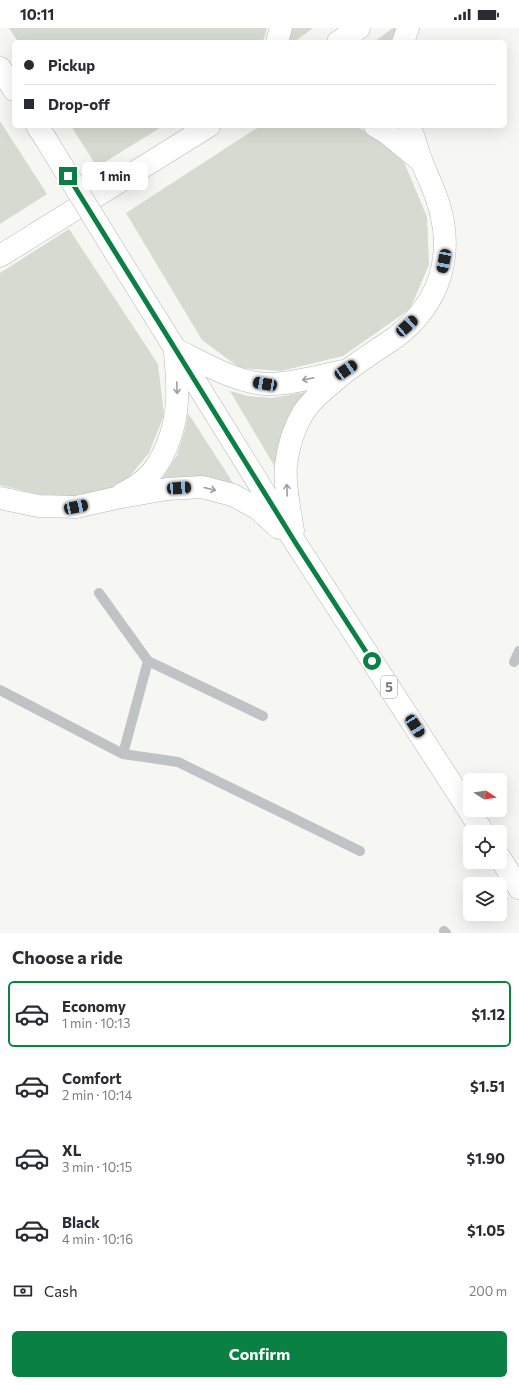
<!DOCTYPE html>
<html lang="en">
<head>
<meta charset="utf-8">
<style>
	body { margin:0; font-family:Commissioner,sans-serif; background:#f2f2f3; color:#2b2b33; height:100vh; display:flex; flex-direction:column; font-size:15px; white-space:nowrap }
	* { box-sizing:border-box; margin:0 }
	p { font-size:13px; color:#7c7c81 }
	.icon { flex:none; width:22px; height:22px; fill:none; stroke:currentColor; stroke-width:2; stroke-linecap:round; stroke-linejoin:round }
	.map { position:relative; height:905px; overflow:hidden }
	.sheet { display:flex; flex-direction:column; background:#fff; flex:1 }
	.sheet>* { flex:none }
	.top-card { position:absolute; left:12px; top:12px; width:495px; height:88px; border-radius:6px; box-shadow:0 4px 16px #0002; display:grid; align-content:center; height:88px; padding:0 12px; background:#fff }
	.needle { width:26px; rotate:102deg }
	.controls { position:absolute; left:463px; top:745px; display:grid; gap:8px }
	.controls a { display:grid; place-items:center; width:44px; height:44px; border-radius:6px; background:#fff; box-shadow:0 4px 16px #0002; font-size:20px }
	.end { position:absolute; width:18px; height:18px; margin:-9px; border:5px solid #0b8043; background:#fff; box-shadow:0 0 0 2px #fff }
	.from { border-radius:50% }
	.bubble { position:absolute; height:28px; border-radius:6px; background:#fff; box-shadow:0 4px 16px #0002; font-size:13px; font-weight:700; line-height:28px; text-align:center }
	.car { position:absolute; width:12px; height:24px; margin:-12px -6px; border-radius:5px; box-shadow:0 0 3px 1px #0007; background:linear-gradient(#222 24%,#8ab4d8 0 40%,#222 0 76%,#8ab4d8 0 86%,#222 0) }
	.top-card b { display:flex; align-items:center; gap:14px; height:38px; font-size:15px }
	.top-card b+b { border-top:1px solid #e1e1e2 }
	.top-card i { width:10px; height:10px; background:#2b2b33 }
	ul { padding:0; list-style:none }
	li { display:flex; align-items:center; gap:12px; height:66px; margin:0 8px 6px; padding:0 4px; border:2px solid transparent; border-radius:6px }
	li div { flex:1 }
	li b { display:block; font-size:15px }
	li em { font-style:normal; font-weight:700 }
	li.current { border-color:#0b8043 }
	li>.icon { width:36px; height:36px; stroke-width:1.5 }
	h2 { padding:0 12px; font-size:18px; line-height:48px }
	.pay { display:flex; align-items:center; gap:10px; height:44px; padding:0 12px; font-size:15px }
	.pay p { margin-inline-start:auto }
	.primary-button { display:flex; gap:8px; margin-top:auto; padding:8px 12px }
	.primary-button a { flex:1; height:46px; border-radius:6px; background:#0b8043; color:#fff; font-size:16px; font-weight:700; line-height:46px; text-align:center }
	.status { display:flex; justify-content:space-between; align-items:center; height:28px; padding:0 20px; background:#fff; direction:ltr }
	.status svg { height:11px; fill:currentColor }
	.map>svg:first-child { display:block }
	.green { fill:#d6dbd2 }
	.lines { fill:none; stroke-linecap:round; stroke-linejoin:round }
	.secondary-casing { stroke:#b2b7bb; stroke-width:23 }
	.primary-casing { stroke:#b3b7ba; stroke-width:23 }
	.lane { stroke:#bfc3c6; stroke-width:10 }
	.secondary { stroke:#fff; stroke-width:22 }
	.primary { stroke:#fff; stroke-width:22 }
	.primary-bridge-casing { stroke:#b3b7ba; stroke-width:23; stroke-linecap:butt }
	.primary-bridge { stroke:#fff; stroke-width:22 }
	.oneway { stroke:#95a0a8 }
	.route { stroke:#0b8043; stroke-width:5 }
	.labels { text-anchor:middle; stroke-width:4; stroke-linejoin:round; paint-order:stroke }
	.shield { fill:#fff; stroke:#95a0a8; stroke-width:1 }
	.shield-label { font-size:13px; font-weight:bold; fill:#677882 }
</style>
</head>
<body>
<div class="status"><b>10:11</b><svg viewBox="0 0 49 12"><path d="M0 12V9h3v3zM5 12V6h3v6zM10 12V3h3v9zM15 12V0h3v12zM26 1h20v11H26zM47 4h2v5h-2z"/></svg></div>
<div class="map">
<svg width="519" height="905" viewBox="0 0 519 905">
	<rect width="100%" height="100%" fill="#f6f6f3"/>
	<path class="green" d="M9,0h258l-4,14h-245z
		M292,0h21l-19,14h-6z
		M393,0h7l-4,14h-22z
		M0,93l47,73 -47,30z
		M71,98h92l-66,41z
		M260,98h97l45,31 25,60 2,48 -19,44 -67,47 -62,15 -41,-3 -38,-28 -76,-127z
		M69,201l89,135 6,51 -15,38 -24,29 -32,14 -44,1 -49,-12v-212z
		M230,363l18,5 24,2 33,-6 -9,13 -21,62z
		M188,385l49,76 -78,-5 18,-29 8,-25z"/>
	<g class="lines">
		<defs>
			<path id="secondary" d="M338,14l21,-14
				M0,228l209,-130"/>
			<path id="primary" d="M277,14l4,-14
				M403,14l5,-14
				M0,40l14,22
				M37,98l8,12
				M375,98l12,7 35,29
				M115,224l180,290 188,290
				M175,321c27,13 61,34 92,35 26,0 51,-8 76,-13
				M122,466c11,-6 22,-12 30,-22 15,-19 24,-47 25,-72 1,-16 -1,-33 -2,-49
				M0,470l38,8 38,1 40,-9 51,-9 35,-2 31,8 25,14 21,19
				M293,503c-3,-21 -9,-45 -7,-66 2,-17 8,-37 17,-52 7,-11 17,-20 27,-28 20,-19 43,-32 66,-48 35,-27 53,-64 48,-108 -3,-25 -12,-43 -22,-66 -4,-12 -8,-25 -12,-37
				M500,830l19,30"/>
		</defs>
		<use href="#secondary" class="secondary-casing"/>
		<use href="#primary" class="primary-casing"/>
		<path class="lane" d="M99,565l49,68 115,55
			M514,634l5,-11
			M0,662l123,64 55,8 182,89
			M123,726l25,-93
			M444,903l2,2"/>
		<use href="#secondary" class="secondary"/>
		<use href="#primary" class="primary"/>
		<defs>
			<path id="primary-bridge" d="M45,110l70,114"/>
		</defs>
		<use href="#primary-bridge" class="primary-bridge-casing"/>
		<use href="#primary-bridge" class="primary-bridge"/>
	</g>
	<defs><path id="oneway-shaft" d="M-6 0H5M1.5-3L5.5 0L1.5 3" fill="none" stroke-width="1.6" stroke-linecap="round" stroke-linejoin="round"/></defs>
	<g class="oneway">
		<use href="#oneway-shaft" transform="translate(308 351) rotate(168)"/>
		<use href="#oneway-shaft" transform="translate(177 360) rotate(88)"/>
		<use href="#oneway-shaft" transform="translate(210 461) rotate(14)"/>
		<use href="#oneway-shaft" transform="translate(287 462) rotate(-93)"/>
	</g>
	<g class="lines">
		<path class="route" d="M68,148l227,366 77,119"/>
	</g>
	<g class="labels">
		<rect class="shield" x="381" y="648" width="16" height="22" rx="3"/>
		<g class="shield-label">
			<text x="389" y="664">5</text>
		</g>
	</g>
</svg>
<div class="controls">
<a><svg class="needle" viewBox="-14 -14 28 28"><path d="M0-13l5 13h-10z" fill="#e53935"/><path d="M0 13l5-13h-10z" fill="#7c7c81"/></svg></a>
<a><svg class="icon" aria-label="locate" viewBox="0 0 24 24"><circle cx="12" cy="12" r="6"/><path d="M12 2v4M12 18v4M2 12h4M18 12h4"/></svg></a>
<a><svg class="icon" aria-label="layers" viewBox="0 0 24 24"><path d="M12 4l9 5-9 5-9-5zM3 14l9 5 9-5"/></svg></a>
</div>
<i class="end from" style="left:372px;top:633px"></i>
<i class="end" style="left:68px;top:148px"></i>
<div class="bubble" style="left:82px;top:134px;width:66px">1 min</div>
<i class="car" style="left:444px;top:233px;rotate:191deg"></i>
<i class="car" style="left:407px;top:298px;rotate:48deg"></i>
<i class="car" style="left:346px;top:342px;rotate:56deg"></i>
<i class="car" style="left:265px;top:356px;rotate:280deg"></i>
<i class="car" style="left:179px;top:460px;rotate:86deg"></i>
<i class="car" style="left:76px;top:479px;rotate:78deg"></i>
<i class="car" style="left:415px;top:698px;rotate:147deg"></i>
<div class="top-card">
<b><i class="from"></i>Pickup</b>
<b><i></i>Drop-off</b>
</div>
</div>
<section class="sheet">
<h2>Choose a ride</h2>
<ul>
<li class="current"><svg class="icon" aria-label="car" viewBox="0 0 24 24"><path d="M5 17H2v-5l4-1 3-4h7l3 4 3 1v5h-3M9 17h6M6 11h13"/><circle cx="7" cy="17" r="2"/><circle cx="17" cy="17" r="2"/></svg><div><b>Economy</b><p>1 min · 10:13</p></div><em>$1.12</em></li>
<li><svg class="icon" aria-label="car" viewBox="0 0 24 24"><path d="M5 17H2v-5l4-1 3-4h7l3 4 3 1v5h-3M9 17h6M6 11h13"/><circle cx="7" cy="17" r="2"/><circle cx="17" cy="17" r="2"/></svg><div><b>Comfort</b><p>2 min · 10:14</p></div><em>$1.51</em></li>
<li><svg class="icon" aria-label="car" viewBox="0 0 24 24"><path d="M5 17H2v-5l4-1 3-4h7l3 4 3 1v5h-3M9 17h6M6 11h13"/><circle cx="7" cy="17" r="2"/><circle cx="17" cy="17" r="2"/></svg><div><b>XL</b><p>3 min · 10:15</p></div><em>$1.90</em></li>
<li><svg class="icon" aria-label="car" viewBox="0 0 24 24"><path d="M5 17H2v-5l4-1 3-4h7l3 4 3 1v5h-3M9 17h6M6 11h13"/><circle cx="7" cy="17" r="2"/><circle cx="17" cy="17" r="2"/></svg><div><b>Black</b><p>4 min · 10:16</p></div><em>$1.05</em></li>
</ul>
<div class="pay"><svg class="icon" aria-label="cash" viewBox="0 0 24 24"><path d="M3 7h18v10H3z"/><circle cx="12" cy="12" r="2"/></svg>Cash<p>200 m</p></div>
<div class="primary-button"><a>Confirm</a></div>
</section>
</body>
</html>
